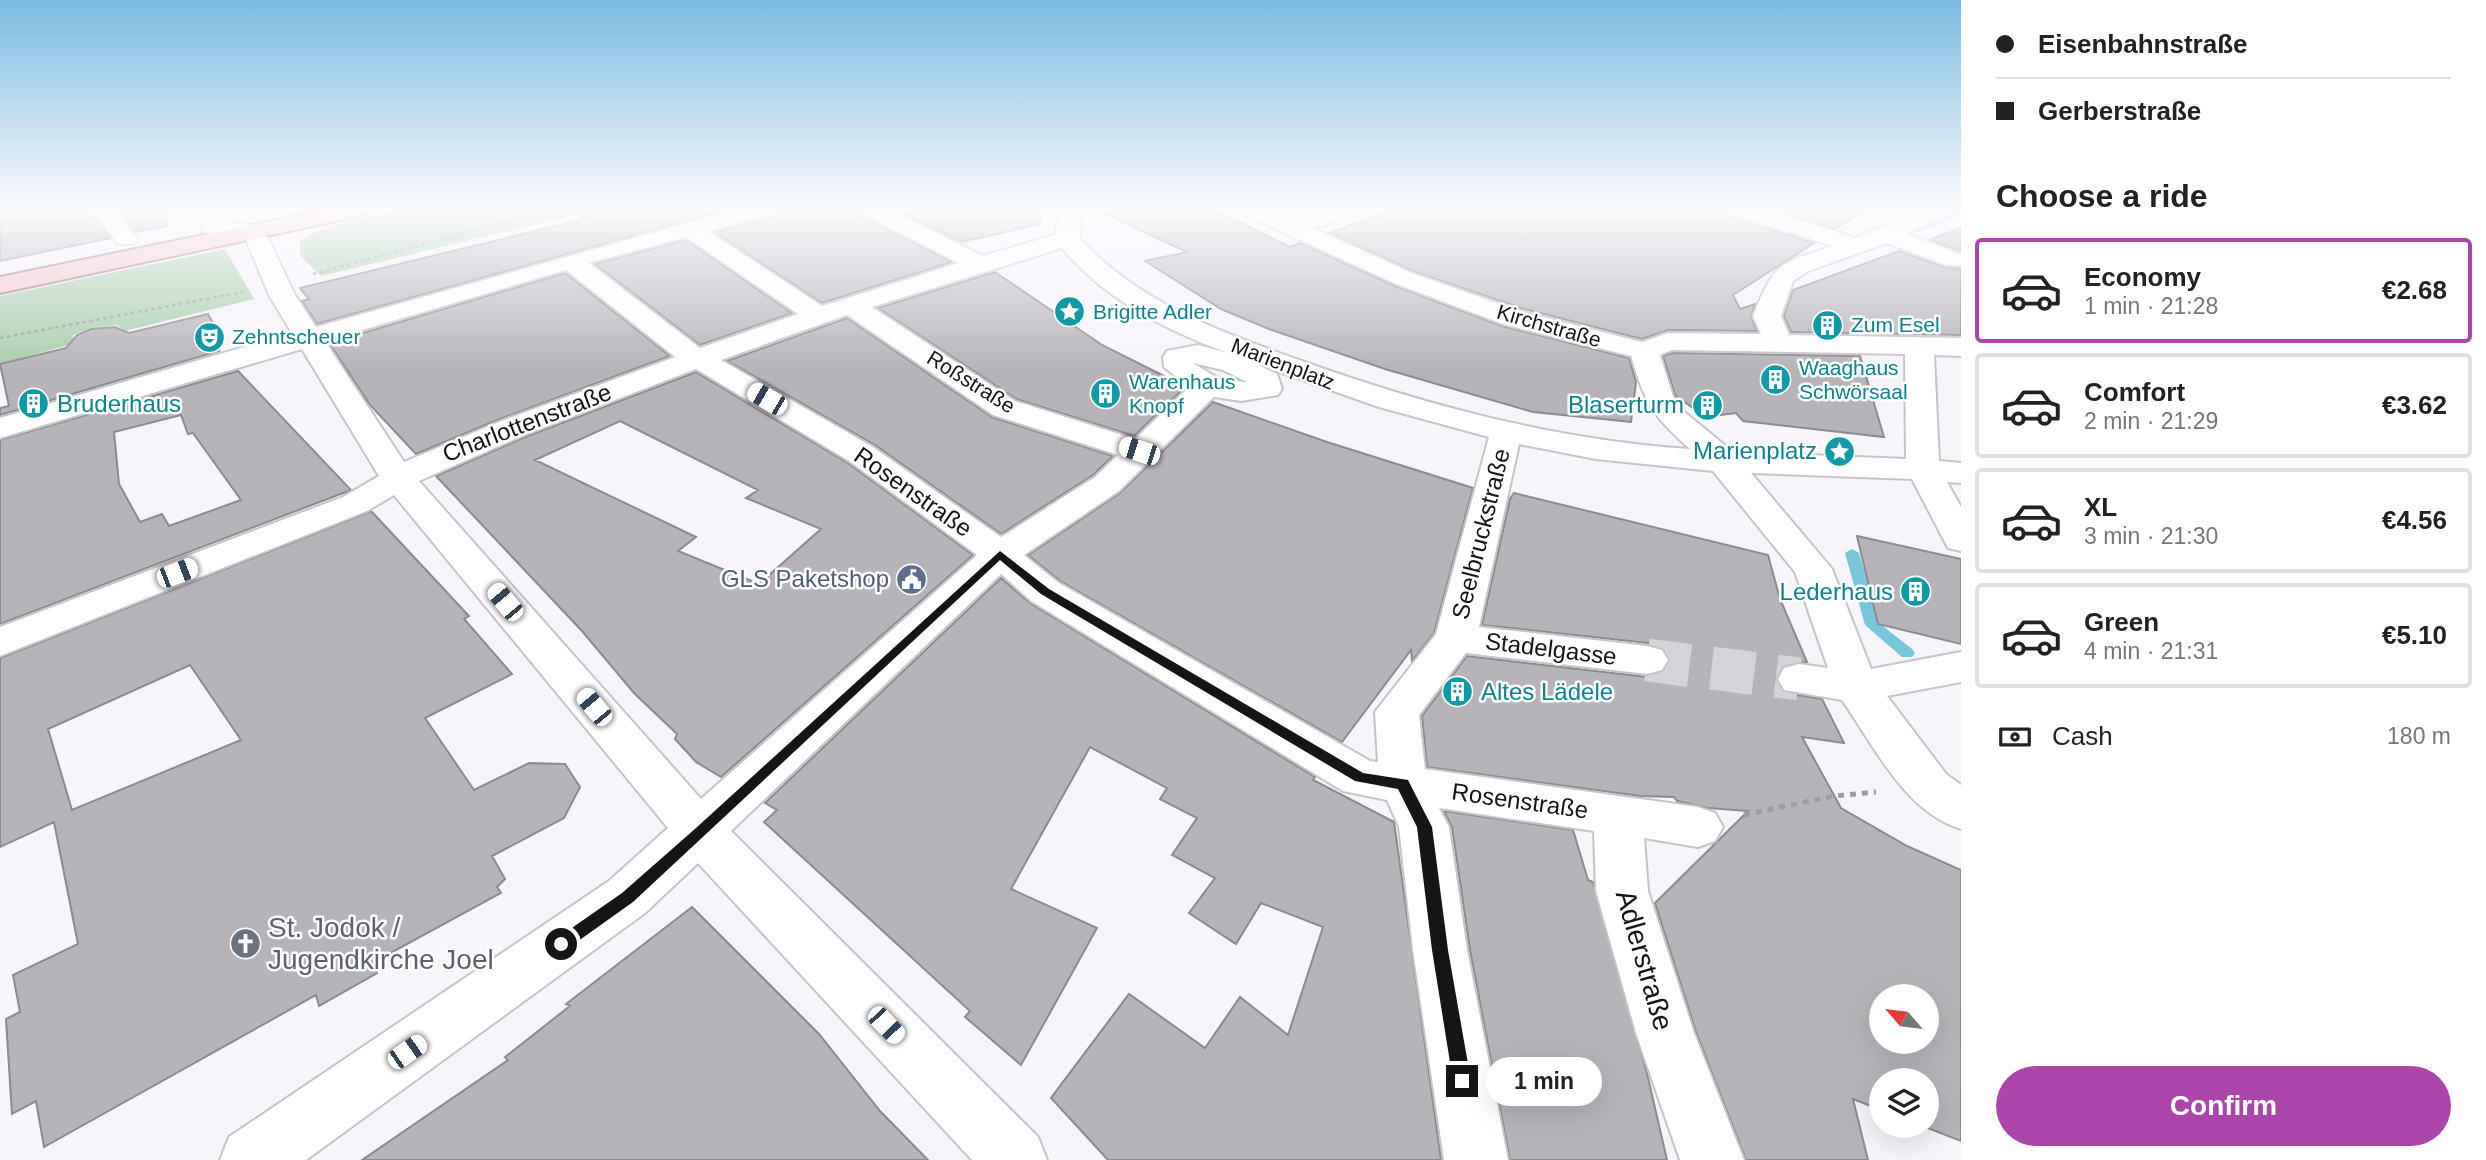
<!DOCTYPE html>
<html lang="en">
<head>
<meta charset="utf-8">
<style>
	body { margin:0; font-family:Arial,sans-serif; background:#f6f6f6; color:#222; height:100vh; display:flex; flex-direction:column; font-size:26px; white-space:nowrap }
	* { box-sizing:border-box; margin:0 }
	p { font-size:23px; color:#767676 }
	.icon { flex:none; width:38px; height:38px; fill:none; stroke:currentColor; stroke-width:2; stroke-linecap:round; stroke-linejoin:round }
	.map { position:relative; flex:1; overflow:hidden }
	.side { display:flex; flex-direction:column; background:#fff; width:525px }
	.side>* { flex:none }
	.hud { display:grid; align-content:center; height:154px; padding:0 35px; background:#fff }
	.needle { width:46px; rotate:298deg }
	.buttons { position:absolute; left:1869px; top:984px; display:grid; gap:14px }
	.buttons a { display:grid; place-items:center; width:70px; height:70px; border-radius:50%; background:#fff; box-shadow:0 7px 28px #0002; font-size:35px }
	.end { position:absolute; width:32px; height:32px; margin:-16px; border:9px solid #151517; background:#fff; box-shadow:0 0 0 4px #fff }
	.from { border-radius:50% }
	.bubble { position:absolute; height:49px; border-radius:24px; background:#fff; box-shadow:0 7px 28px #0002; font-size:23px; font-weight:700; line-height:49px; text-align:center }
	.car { position:absolute; width:21px; height:42px; margin:-21px -10px; border-radius:9px; box-shadow:0 0 5px 2px #0007; background:linear-gradient(#fff 24%,#345 0 40%,#fff 0 76%,#345 0 86%,#fff 0) }
	.hud b { display:flex; align-items:center; gap:24px; height:66px; font-size:26px }
	.hud b+b { border-top:2px solid #e0e0e0 }
	.hud i { width:18px; height:18px; background:#222 }
	ul { padding:0; list-style:none }
	li { display:flex; align-items:center; gap:21px; height:105px; margin:0 14px 10px; padding:0 21px; border:4px solid #e0e0e0; border-radius:7px }
	li div { flex:1 }
	li b { display:block; font-size:26px }
	li em { font-style:normal; font-weight:700 }
	li.current { border-color:#ab45a9 }
	li>.icon { width:63px; height:63px; stroke-width:1.5 }
	h2 { padding:0 35px; font-size:32px; line-height:84px }
	.pay { display:flex; align-items:center; gap:18px; height:77px; padding:0 35px; font-size:26px }
	.pay p { margin-inline-start:auto }
	.primary-button { display:flex; gap:14px; margin-top:auto; padding:14px 35px }
	.primary-button a { flex:1; height:80px; border-radius:42px; background:#ab45a9; color:#fff; font-size:28px; font-weight:700; line-height:80px; text-align:center }
	main { display:flex; flex:1; min-height:0 }
	.map>svg:first-child { display:block }
	.green { fill:#a7ceab }
	.lines { fill:none; stroke-linecap:round; stroke-linejoin:round }
	.stream { fill:#75c8dc; fill-rule:evenodd }
	.building { fill:#b6b4b9; stroke:#8c8a8f; stroke-width:2; fill-rule:evenodd }
	.minor-tunnel { stroke:#d5d3d8; stroke-width:43; stroke-dasharray:43 22; stroke-linecap:butt }
	.minor-casing { stroke:#c6c3c9; stroke-width:4 }
	.major-casing { stroke:#a16d76; stroke-width:4 }
	.path-far1 { stroke:#9d9ca0; stroke-width:2.5; stroke-dasharray:3.5 3.5; stroke-linecap:butt }
	.path { stroke:#9d9ca0; stroke-width:5; stroke-dasharray:6 6; stroke-linecap:butt }
	.minor { fill:#fff; fill-rule:evenodd }
	.major { fill:#f4c4cb; fill-rule:evenodd }
	.route { fill:#151517 }
	.labels { text-anchor:middle; stroke-width:5; stroke-linejoin:round; paint-order:stroke }
	.far-culture-label { font-size:21px; fill:#0d838f; stroke:#fff; text-anchor:start }
	.far-street-label { font-size:21px; fill:#151517; stroke:#fff }
	.culture-label { font-size:24px; fill:#0d838f; stroke:#fff; text-anchor:end }
	.street-label { font-size:24px; fill:#151517; stroke:#fff }
	.service-label { font-size:24px; fill:#4e5e75; stroke:#fff; text-anchor:end }
	.near-worship-label { font-size:28px; fill:#5b616d; stroke:#fff; text-anchor:start }
	.near-street-label { font-size:28px; fill:#151517; stroke:#fff }
</style>
</head>
<body>
<main>
<div class="map">
<svg width="1961" height="1160" viewBox="0 0 1961 1160">
	<rect width="100%" height="100%" fill="#f7f4fa"/>
	<path class="green" d="M398,209h202l-279,67 -21,-20v-16l28,-13z
		M225,249l29,50 -129,32 -8,-6 -27,3 -17,7 -1,9 -72,20v-68z"/>
	<g class="lines">
		<path class="stream" d="M1954,209h7v3l-9,8 -38,13 -4,-3 36,-14z
			M1852,549l7,4 20,70 33,26 3,4 -3,4h-10l-37,-32 -20,-72z"/>
	</g>
	<path class="building" d="M0,209h88l22,29 -110,23z
		M117,209h48l2,17 -31,6z
		M571,209h158l-412,115 -15,-23 7,-2 -9,-11 285,-69z
		M777,209h80l5,7 90,46 -130,41 -108,-71 58,-15z
		M894,209h145l1,15 -79,18z
		M1094,209h119l77,38 10,-4 95,43 107,40 127,32 7,24 -5,40 -98,-10 -148,-43 -116,-40 -48,-20 -76,-48 42,-9z
		M1395,209h331l5,8 83,26 -81,52 7,14 15,-5 -4,13 6,14 -89,-1 -26,9 -118,-30 -109,-37 -86,-39z
		M1771,209h95l-31,20z
		M1961,228v23l-32,-11z
		M686,240l106,73 -92,32 -105,-81z
		M1899,251l45,16 17,2v66l-170,-3 -7,-16 9,-26z
		M995,272l107,73 76,38 -5,5 8,3 -47,45 -118,-37 -138,-91z
		M565,273l105,83 -170,63 -84,35 -46,-49 -41,-62z
		M208,314l15,27 -7,7 3,3 -219,64v-7l9,-2 -9,-42 66,-16 11,-13 14,-6 24,-2 14,6z
		M847,318l145,99 121,39 -20,19 -92,59 -126,-89 -148,-84z
		M1673,353l187,3 24,81 -141,-16 -7,-8 -31,4 -30,-22 -12,-39z
		M238,371l113,119 -351,134v-184zM181,415l7,19 5,-1 48,67 -72,26 -7,-12 -22,8 -21,-38 -5,-52z
		M696,372l152,91 125,92 -252,222 -25,-15 -21,-23 2,-5 -43,-41 -52,-62 -146,-155 89,-39zM620,421l138,69 -12,8 75,31 -62,55 -81,-33 18,-14 -161,-77z
		M1213,402l114,40 146,46 -39,145 -22,28 -1,-11 -69,92 -282,-161 -32,-26 92,-62z
		M1514,493l254,62 12,44 27,63 -24,3 -7,15 8,13 38,6 22,44 -42,-6 39,71 66,38 54,24v271l-41,-16h7v-45h-46v30l-28,-11 15,61h-122l-50,-128 -41,-129 93,-92 -40,-3 -31,-7 -3,-4 -34,-1 -213,-29 -5,-51 45,-60 180,21 16,-4 7,-12 -6,-12 -16,-6 -166,-18 28,-126zM1881,996h46v45h-46z
		M371,511l98,105 -5,3 48,55 -87,44 49,72 55,-27 36,1 15,23 -16,31 -72,38 13,23 -8,8 4,6 -129,70 5,10 -58,33 -3,-11 -272,152 -8,-46 -24,13 -6,-95 14,-7 -7,-37 65,-31 -24,-122 -54,25v-189zM190,665l51,75 -169,70 -24,-81z
		M1857,536l104,23v85l-83,-20z
		M1001,578l29,25 285,174 -2,3 81,42 47,338h-333l-57,-62 78,-104 76,54 35,-51 48,38 35,-108 -62,-24 -25,41 -47,-31 26,-35 -43,-23 25,-37 -37,-19 7,-11 -77,-41 -79,142 86,39 -76,137 -56,-48 5,-6 -206,-189 13,-12 -12,-7z
		M1444,811l129,19 15,50 5,2 53,187 21,91h-157l-40,-210 -18,-123z
		M692,907l127,127 61,77 48,49h-566l146,-100 -3,-3 65,-51 -4,-2z"/>
	<g class="lines">
		<path class="minor-tunnel" d="M1647,660l152,19"/>
		<defs>
			<path id="minor" d="M91,209h23l24,30 -4,5h-16z
				M738,209h36l-3,5 -63,17 114,75 137,-43 -96,-49 -3,-5h28l95,47 72,-21 4,-26h22l-1,30c60,64 136,91 216,120 128,46 259,81 394,90 -37,-33 -45,-45 -59,-93l-128,-32 -107,-40 -153,-70 -3,-5h29l24,10 37,-10h35l-3,5 -49,14 101,46 109,38 119,30 26,-9 93,1 -8,-18c23,-56 25,-51 80,-70l-101,-32 -3,-5h34l93,29 66,-29h28l-3,5 -40,20 54,20v12l-16,-1 -58,-22 -79,28 -15,10 -12,35 8,19 172,3v18l-27,-1 5,106 22,2v20l-14,-1 14,25v44l-13,-3 -36,-69 -161,-6 81,96 39,100 90,-17v30l-74,14 59,78 15,11v44c-57,-18 -86,-82 -119,-129l-58,-10 -6,-11 6,-11 15,-4 29,4 -33,-96 -82,-101 -117,-12 -77,-15 -40,183 168,19 15,4 6,10 -6,10 -15,4 -181,-21 -47,62 6,54 273,38 17,6 8,14 -8,14 -17,6 -54,-9 4,53 46,142 50,127h-64l-44,-127 -40,-142 -2,-60 -155,-23 10,19 18,123 41,210h-64l-31,-210 -14,-123 -12,-27 -44,-9 -312,-190 -30,-27 -270,257 307,306 9,23h-75l-274,-297 -53,50 -339,247h-86l9,-23 380,-256 59,-53 -274,-333 -27,16 -367,145v-29l343,-130 36,-21 -77,-127 -302,89v-20l292,-85 -23,-38 -24,-58 -40,-4 -4,-5 4,-5 8,-2 49,5 33,69 21,32zM686,237l112,77 -98,34 -111,-85zM1062,248c45,53 102,81 166,105l-30,-8 -31,6 -4,6 1,10 25,20 -54,52 -120,-38 -143,-94zM566,270l109,87 -174,64 -97,41 -79,-121zM847,315l146,100 125,40 -23,22 -94,60 -128,-90 -152,-87zM1672,350l233,4 1,105 -173,-7 -51,-42 -9,-14 -13,-41zM1193,363l30,7 24,12 -26,-2zM1254,363l125,44 110,30 -53,197 -61,78 3,50 -8,-1 -311,-178 -35,-28 95,-64 95,-94 27,4 37,-6 4,-6 -5,-15zM696,369l153,92 128,94 -276,244 -282,-318 105,-46z"/>
			<path id="major" d="M329,209h42l-11,7 -360,77v-16z"/>
		</defs>
		<use href="#minor" class="minor-casing"/>
		<use href="#major" class="major-casing"/>
		<path class="path-far1" d="M313,274l241,-65
			M0,338l243,-46"/>
		<path class="path" d="M1744,815l90,-19 42,-4"/>
		<use href="#minor" class="minor"/>
		<use href="#major" class="major"/>
	</g>
	<linearGradient id="sky" x2="0" y2="1"><stop stop-color="#7abce3"/><stop offset="0.56" stop-color="#fbfafd"/><stop offset="1" stop-color="#fbfafd" stop-opacity="0"/></linearGradient>
	<rect width="1961" height="371" fill="url(#sky)"/>
	<path class="route" d="M1000,551l49,38 314,184 45,7 24,47 16,123 23,131 -2,6 -7,3 -6,-3 -3,-6 -21,-131 -15,-123 -19,-38 -43,-8 -314,-187 -41,-34 -367,342 -66,47h-11v-10l66,-46 74,-65z"/>
	<defs>
		<symbol id="sight-disc" viewBox="-11 -11 22 22"><circle r="9.5" fill="#0f9aa8" stroke="#fff"/><path d="M0-6L1.8-2.2L6-1.7L2.9 1.2L3.7 5.4L0 3.3L-3.7 5.4L-2.9 1.2L-6-1.7L-1.8-2.2Z" fill="#fff"/></symbol>
		<symbol id="building-disc" viewBox="-11 -11 22 22"><circle r="9.5" fill="#0f9aa8" stroke="#fff"/><path d="M-4-6H4V6H1V3H-1V6H-4ZM-2.5-4.3h1.7v1.8h-1.7ZM.8-4.3h1.7v1.8H.8ZM-2.5-1h1.7V.8h-1.7ZM.8-1h1.7V.8H.8Z" fill="#fff"/></symbol>
		<symbol id="theatre-disc" viewBox="-11 -11 22 22"><circle r="9.5" fill="#0f9aa8" stroke="#fff"/><path d="M-5-5.5Q0-4 5-5.5V0Q5 5 0 6Q-5 5-5 0ZM-3.3-2.5H-1v1.5H-3.3ZM1-2.5H3.3v1.5H1ZM-2.8 1Q0 5.5 2.8 1Z" fill="#fff"/></symbol>
		<symbol id="civic-disc" viewBox="-11 -11 22 22"><circle r="9.5" fill="#5c6f8a" stroke="#fff"/><path d="M-.6-6.5H3V-4.5H.6V-3L4-1V1h2V6H-6V1h2V-1L-.6-3ZM-1.2 2.5V6h2.4V2.5Z" fill="#fff"/></symbol>
		<symbol id="church-disc" viewBox="-11 -11 22 22"><circle r="9.5" fill="#6b7280" stroke="#fff"/><path d="M-1.2-6h2.4v3.5h3.3v2.4h-3.3V6h-2.4V-.1h-3.3v-2.4h3.3Z" fill="#fff"/></symbol>
	</defs>
	<g fill-rule="evenodd">
		<use href="#sight-disc" x="1052" y="294" width="35" height="35"/>
		<use href="#building-disc" x="1810" y="308" width="35" height="35"/>
		<use href="#theatre-disc" x="192" y="320" width="35" height="35"/>
		<use href="#building-disc" x="1758" y="362" width="35" height="35"/>
		<use href="#building-disc" x="1088" y="376" width="35" height="35"/>
		<use href="#building-disc" x="16" y="386" width="35" height="35"/>
		<use href="#building-disc" x="1690" y="388" width="35" height="35"/>
		<use href="#sight-disc" x="1822" y="434" width="35" height="35"/>
		<use href="#civic-disc" x="894" y="562" width="35" height="35"/>
		<use href="#building-disc" x="1898" y="574" width="35" height="35"/>
		<use href="#building-disc" x="1440" y="674" width="35" height="35"/>
		<use href="#church-disc" x="228" y="926" width="35" height="35"/>
	</g>
	<g class="labels">
		<g class="far-culture-label">
			<text x="1093" y="319">Brigitte Adler</text>
			<text x="1851" y="332">Zum Esel</text>
			<text x="232" y="344">Zehntscheuer</text>
			<text x="1799" y="375">Waaghaus<tspan x="1799" dy="24">Schwörsaal</tspan></text>
			<text x="1129" y="389">Warenhaus<tspan x="1129" dy="24">Knopf</tspan></text>
		</g>
		<g class="far-street-label">
			<text transform="translate(1549 326) rotate(16)" y="7">Kirchstraße</text>
			<text transform="translate(1283 364) rotate(21)" y="7">Marienplatz</text>
			<text transform="translate(971 382) rotate(32)" y="7">Roßstraße</text>
		</g>
		<g class="culture-label">
			<text x="57" y="412" text-anchor="start">Bruderhaus</text>
			<text x="1684" y="413">Blaserturm</text>
			<text x="1817" y="459">Marienplatz</text>
			<text x="1893" y="600">Lederhaus</text>
			<text x="1481" y="700" text-anchor="start">Altes Lädele</text>
		</g>
		<g class="street-label">
			<text transform="translate(527 423) rotate(-21)" y="8">Charlottenstraße</text>
			<text transform="translate(913 492) rotate(35)" y="8">Rosenstraße</text>
			<text transform="translate(1481 534) rotate(-76)" y="8">Seelbruckstraße</text>
			<text transform="translate(1551 649) rotate(7)" y="8">Stadelgasse</text>
			<text transform="translate(1520 801) rotate(8)" y="8">Rosenstraße</text>
		</g>
		<g class="service-label">
			<text x="889" y="587">GLS Paketshop</text>
		</g>
		<g class="near-worship-label">
			<text x="268" y="937">St. Jodok /<tspan x="268" dy="32">Jugendkirche Joel</tspan></text>
		</g>
		<g class="near-street-label">
			<text transform="translate(1645 960) rotate(74)" y="10">Adlerstraße</text>
		</g>
	</g>
</svg>
<div class="buttons">
<a><svg class="needle" viewBox="-14 -14 28 28"><path d="M0-13l5 13h-10z" fill="#e53935"/><path d="M0 13l5-13h-10z" fill="#767676"/></svg></a>
<a><svg class="icon" aria-label="layers" viewBox="0 0 24 24"><path d="M12 4l9 5-9 5-9-5zM3 14l9 5 9-5"/></svg></a>
</div>
<i class="end from" style="left:561px;top:944px"></i>
<i class="end" style="left:1462px;top:1081px"></i>
<div class="bubble" style="left:1486px;top:1057px;width:116px">1 min</div>
<i class="car" style="left:767px;top:399px;rotate:300deg"></i>
<i class="car" style="left:1139px;top:451px;rotate:288deg"></i>
<i class="car" style="left:177px;top:573px;rotate:69deg"></i>
<i class="car" style="left:505px;top:602px;rotate:320deg"></i>
<i class="car" style="left:594px;top:707px;rotate:320deg"></i>
<i class="car" style="left:886px;top:1025px;rotate:136deg"></i>
<i class="car" style="left:407px;top:1052px;rotate:55deg"></i>
</div>
<section class="side">
<div class="hud">
<b><i class="from"></i>Eisenbahnstraße</b>
<b><i></i>Gerberstraße</b>
</div>
<h2>Choose a ride</h2>
<ul>
<li class="current"><svg class="icon" aria-label="car" viewBox="0 0 24 24"><path d="M5 17H2v-5l4-1 3-4h7l3 4 3 1v5h-3M9 17h6M6 11h13"/><circle cx="7" cy="17" r="2"/><circle cx="17" cy="17" r="2"/></svg><div><b>Economy</b><p>1 min · 21:28</p></div><em>€2.68</em></li>
<li><svg class="icon" aria-label="car" viewBox="0 0 24 24"><path d="M5 17H2v-5l4-1 3-4h7l3 4 3 1v5h-3M9 17h6M6 11h13"/><circle cx="7" cy="17" r="2"/><circle cx="17" cy="17" r="2"/></svg><div><b>Comfort</b><p>2 min · 21:29</p></div><em>€3.62</em></li>
<li><svg class="icon" aria-label="car" viewBox="0 0 24 24"><path d="M5 17H2v-5l4-1 3-4h7l3 4 3 1v5h-3M9 17h6M6 11h13"/><circle cx="7" cy="17" r="2"/><circle cx="17" cy="17" r="2"/></svg><div><b>XL</b><p>3 min · 21:30</p></div><em>€4.56</em></li>
<li><svg class="icon" aria-label="car" viewBox="0 0 24 24"><path d="M5 17H2v-5l4-1 3-4h7l3 4 3 1v5h-3M9 17h6M6 11h13"/><circle cx="7" cy="17" r="2"/><circle cx="17" cy="17" r="2"/></svg><div><b>Green</b><p>4 min · 21:31</p></div><em>€5.10</em></li>
</ul>
<div class="pay"><svg class="icon" aria-label="cash" viewBox="0 0 24 24"><path d="M3 7h18v10H3z"/><circle cx="12" cy="12" r="2"/></svg>Cash<p>180 m</p></div>
<div class="primary-button"><a>Confirm</a></div>
</section>
</main>
</body>
</html>
